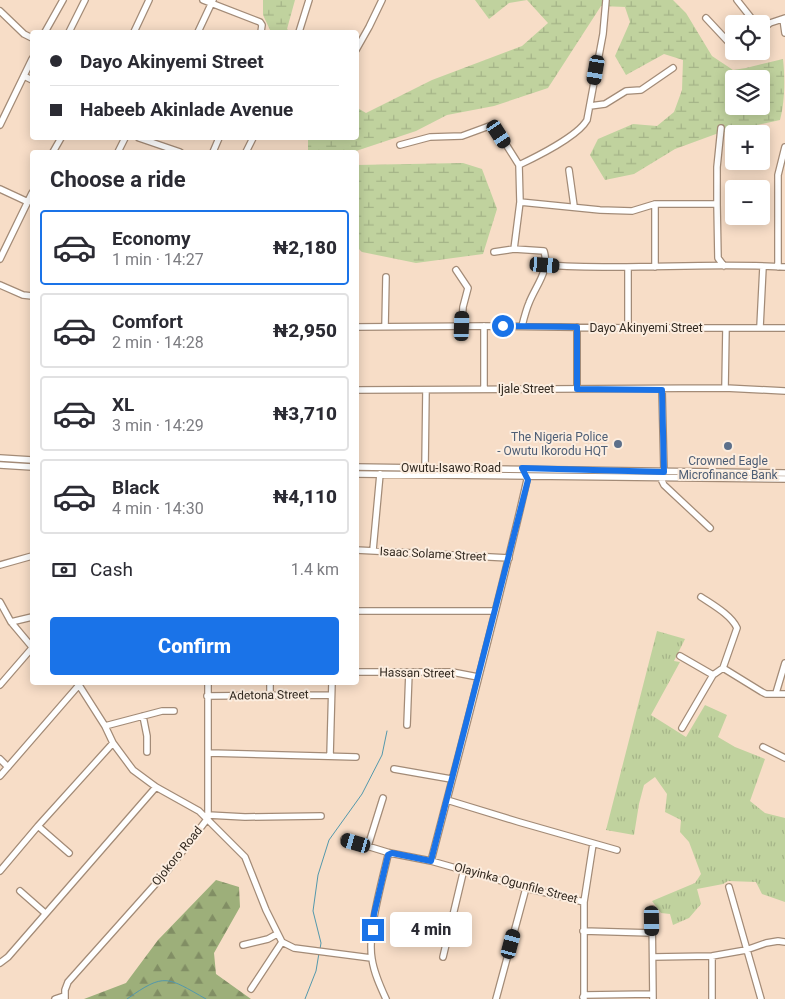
<!DOCTYPE html>
<html lang="en">
<head>
<meta charset="utf-8">
<style>
	body { margin:0; font-family:Roboto,sans-serif; background:#f2f2f3; color:#2b2b33; height:100vh; display:flex; flex-direction:column; font-size:19px; white-space:nowrap }
	* { box-sizing:border-box; margin:0 }
	p { font-size:16px; color:#7c7c81 }
	.icon { flex:none; width:28px; height:28px; fill:none; stroke:currentColor; stroke-width:2; stroke-linecap:round; stroke-linejoin:round }
	.map { position:relative; flex:1; overflow:hidden }
	.panel { position:absolute; left:30px; top:150px; width:329px; height:535px; display:flex; flex-direction:column; background:#fff; border-radius:5px; box-shadow:0 2px 12px #0003 }
	.panel>* { flex:none }
	.hud { position:absolute; left:30px; top:30px; width:329px; height:110px; border-radius:5px; box-shadow:0 2px 12px #0003; display:grid; align-content:center; height:110px; padding:0 20px; background:#fff }
	.tools { position:absolute; left:725px; top:15px; display:grid; gap:10px }
	.tools a { display:grid; place-items:center; width:45px; height:45px; border-radius:5px; background:#fff; box-shadow:0 2px 12px #0003; font-size:25px }
	.end { position:absolute; width:22px; height:22px; margin:-11px; border:6px solid #1a73e8; background:#fff; box-shadow:0 0 0 2px #fff }
	.from { border-radius:50% }
	.bubble { position:absolute; height:35px; border-radius:5px; background:#fff; box-shadow:0 2px 12px #0003; font-size:16px; font-weight:800; line-height:35px; text-align:center }
	.car { position:absolute; width:15px; height:30px; margin:-15px -8px; border-radius:6px; box-shadow:0 0 4px 1px #0007; background:linear-gradient(#222 24%,#8ab4d8 0 40%,#222 0 76%,#8ab4d8 0 86%,#222 0) }
	.hud b { display:flex; align-items:center; gap:18px; height:48px; font-size:19px }
	.hud b+b { border-top:1px solid #e1e1e2 }
	.hud i { width:12px; height:12px; background:#2b2b33 }
	ul { padding:0; list-style:none }
	li { display:flex; align-items:center; gap:15px; height:75px; margin:0 10px 8px; padding:0 10px; border:2px solid #e1e1e2; border-radius:5px }
	li div { flex:1 }
	li b { display:block; font-size:19px }
	li em { font-style:normal; font-weight:800 }
	li.current { border-color:#1a73e8 }
	li>.icon { width:45px; height:45px; stroke-width:1.5 }
	h2 { padding:0 20px; font-size:22px; line-height:60px }
	.pay { display:flex; align-items:center; gap:12px; height:55px; padding:0 20px; font-size:19px }
	.pay p { margin-inline-start:auto }
	.button { display:flex; gap:10px; margin-top:auto; padding:10px 20px }
	.button a { flex:1; height:58px; border-radius:5px; background:#1a73e8; color:#fff; font-size:20px; font-weight:800; line-height:58px; text-align:center }
	.map>svg:first-child { display:block }
	.grass { fill:url(#grass-tufts) }
	.forest { fill:url(#forest-firs) }
	.wetland { fill:url(#wetland-marsh); fill-rule:evenodd }
	.lines { fill:none; stroke-linecap:round; stroke-linejoin:round }
	.stream { stroke:#5398ac; stroke-width:1 }
	.minor-casing { stroke:#a38b77; stroke-width:8 }
	.minor { stroke:#fff; stroke-width:5.5 }
	.route { stroke:#1a73e8; stroke-width:6 }
	.service-dot { fill:#5c6f8a; stroke:#fceddf; stroke-width:2 }
	.labels { text-anchor:middle; stroke-width:4; stroke-linejoin:round; paint-order:stroke }
	.street-label { font-size:12px; fill:#322920; stroke:#fceddf }
	.service-label { font-size:12px; fill:#4e5e75; stroke:#fceddf; text-anchor:end }
</style>
</head>
<body>
<div class="map">
<svg width="785" height="999" viewBox="0 0 785 999">
	<defs>
		<pattern id="grass-tufts" width="24" height="20" patternUnits="userSpaceOnUse" patternTransform="scale(1.25)"><rect width="24" height="20" fill="#c0d29e"/><path d="M3 7l-1-3M5 7V3M7 7l1-3M15 17l-1-3M17 17v-4M19 17l1-3" fill="none" stroke="#a5b488"/></pattern>
		<pattern id="forest-firs" width="22" height="20" patternUnits="userSpaceOnUse" patternTransform="scale(1.25)"><rect width="22" height="20" fill="#9daf7a"/><path d="M5 1l3.5 6h-7zM16 11l3.5 6h-7z" fill="#818e64"/></pattern>
		<pattern id="wetland-marsh" width="20" height="14" patternUnits="userSpaceOnUse" patternTransform="scale(1.25)"><rect width="20" height="14" fill="#c0d29e"/><path d="M1 5h8M5 5V1M11 12h8M15 12V8" fill="none" stroke="#a5b488"/></pattern>
	</defs>
	<rect width="100%" height="100%" fill="#f7ddc7"/>
	<path class="grass" d="M657,631l28,8 -11,22 6,1 -29,53 35,22 19,-32 22,10 -9,22 17,10 30,12 -15,42 15,12 20,5v84l-23,-8 -6,-12 -28,-1 -5,3 -26,5 4,15 -12,14 -16,7 -3,-11 -9,-1 -9,-12 43,-18 6,-9 -12,-32 -9,-10 1,-12 -16,-8 2,-18 -12,-17 -11,8 -5,19 -5,31 -28,-5z"/>
	<path class="forest" d="M216,880l23,7 1,20 -26,46 2,21 35,25h-167l42,-16 32,-43z"/>
	<path class="wetland" d="M263,0h32l-8,29 3,3h-19l-8,-17z
		M475,0h198l13,13 26,43 21,14 13,-2 37,-9c2,17 2,44 -3,61l-64,14 -41,15 -41,25 -29,6 -15,-25 8,-16 35,-15 24,2 17,-14 8,-22 1,-30 -19,-6 -38,21 -11,-19 15,-34 -5,-15 -24,-1 -53,82 -54,18 -47,9 -31,16 -63,21h-45v-14h48v-31l10,6 66,-33 90,-34 26,-23 -21,-23 -18,3 -20,16zM734,79h27v27h-27z
		M463,163l19,6 15,40 -14,45 -67,9 -54,-11 -6,-6v-81z"/>
	<g class="lines">
		<path class="stream" d="M320,949l1,-6 -8,-32 5,-36 11,-35 33,-46 20,-39 5,-24
			M127,999c38,-27 40,-22 79,0
			M305,999l11,-28 3,-18"/>
		<defs>
			<path id="minor" d="M203,0l57,22 2,3 -1,7
				M737,0l19,24
				M0,11l24,23 8,4
				M706,18l28,30
				M783,19l2,14
				M761,30l9,-7 15,-5
				M45,32l18,-32
				M69,32l16,-32
				M134,32l15,-32
				M198,32l15,-32
				M299,32l10,-32
				M356,50l13,-23 13,-27
				M24,76l8,4
				M590,106l15,-2 21,-13 15,-1 32,-22
				M0,125l32,-66
				M721,128l-4,39v37l1,54 6,8
				M139,138l41,14
				M400,145l30,-8 32,-1 30,-11 3,2 24,38
				M53,152l8,-14
				M118,152l7,-14
				M213,152l6,-14
				M246,152l7,-14
				M569,170l5,36
				M0,189l28,13
				M520,202l80,8 32,1 23,-7h62
				M494,252l20,-3
				M0,259l32,-66
				M545,265c80,6 160,-3 240,2
				M655,267v-63
				M778,267v-92l7,-28
				M628,268v60
				M456,270l12,18 -5,19 -1,19
				M0,285l23,10 9,1
				M484,326v63
				M522,326c2,-8 4,-16 7,-23 7,-18 21,-32 15,-52l-30,-2 6,-47 -1,-37c17,-8 59,-29 68,-45l16,-86 3,-34
				M356,327l128,-1 144,2h157
				M385,327l1,-50
				M760,327l3,-60
				M725,388l1,-60
				M577,389v-62
				M356,390l369,-2 60,3
				M662,390l2,82
				M0,458l32,2
				M0,465l32,2
				M356,467c143,1 286,5 429,6
				M425,467l1,-77
				M356,474l429,5
				M663,479l-1,2 2,4 46,43
				M356,550l153,8
				M373,550l7,-76
				M0,565l32,-9
				M0,602l11,20 21,25
				M356,611h138
				M11,622l21,-5
				M680,656l33,19
				M723,668l39,24 4,2h19
				M356,672h96l26,5
				M77,682l28,44 8,17 20,27 23,17 43,24 46,46 21,53 16,32 12,6 77,10
				M0,685l32,-37
				M776,693l9,-30
				M270,695v-13
				M207,696l124,-1
				M143,716l4,20v16
				M407,725l2,-53
				M105,726l57,-15h12
				M682,728l31,-53 10,-7 14,-40c-6,-13 -24,-23 -36,-31
				M763,747l22,11
				M209,753l147,4
				M330,756l2,-74
				M0,759l8,8
				M394,769l57,10
				M0,776l79,-91
				M447,800l72,22 98,28
				M208,815l37,2 76,-1
				M38,826l31,27
				M344,839l46,14 41,8 95,27 58,14
				M368,846l15,-48
				M431,861c33,-127 67,-254 96,-381l-2,-5
				M0,871l38,-45 75,-83
				M729,887l32,112
				M20,891l25,22
				M652,909l1,90
				M407,921l43,10
				M583,931l69,2
				M243,945l25,-6 9,-5
				M443,957l21,-88
				M653,957l59,-1 34,-6 20,-7 12,-2 7,1
				M0,963l8,-6 148,-170
				M251,989l31,-47
				M583,997l1,-2 69,-1
				M55,999l9,-3
				M65,999v-9l3,-8 100,-112 40,-52v-136
				M386,999c-6,-13 -12,-26 -14,-40 -5,-26 10,-77 16,-104l2,-2
				M496,999l30,-111
				M584,999v-97l9,-58
				M712,999v-43"/>
		</defs>
		<use href="#minor" class="minor-casing"/>
		<use href="#minor" class="minor"/>
	</g>
	<g class="lines">
		<path class="route" d="M373,930l1,-16 14,-59 4,-2 39,8 85,-334 12,-47 -6,-12 142,4 -2,-82 -85,-1v-62l-74,-1"/>
	</g>
	<g class="service-dot">
		<circle cx="618" cy="444" r="5"/>
		<circle cx="728" cy="446" r="5"/>
	</g>
	<g class="labels">
		<g class="street-label">
			<text x="646" y="332">Dayo Akinyemi Street</text>
			<text x="526" y="393">Ijale Street</text>
			<text x="451" y="472">Owutu-Isawo Road</text>
			<text transform="translate(433 554) rotate(3)" y="4">Isaac Solame Street</text>
			<text transform="translate(417 673) rotate(1)" y="4">Hassan Street</text>
			<text transform="translate(269 695) rotate(-1)" y="4">Adetona Street</text>
			<text transform="translate(177 856) rotate(-51)" y="4">Ojokoro Road</text>
			<text transform="translate(516 883) rotate(15)" y="4">Olayinka Ogunfile Street</text>
		</g>
		<g class="service-label">
			<text x="608" y="441">The Nigeria Police<tspan x="608" dy="14">- Owutu Ikorodu HQT</tspan></text>
			<text x="728" y="465" text-anchor="middle">Crowned Eagle<tspan x="728" dy="14">Microfinance Bank</tspan></text>
		</g>
	</g>
</svg>
<div class="tools">
<a><svg class="icon" aria-label="locate" viewBox="0 0 24 24"><circle cx="12" cy="12" r="6"/><path d="M12 2v4M12 18v4M2 12h4M18 12h4"/></svg></a>
<a><svg class="icon" aria-label="layers" viewBox="0 0 24 24"><path d="M12 4l9 5-9 5-9-5zM3 14l9 5 9-5"/></svg></a>
<a>+</a>
<a>−</a>
</div>
<i class="end from" style="left:503px;top:326px"></i>
<i class="end" style="left:373px;top:930px"></i>
<div class="bubble" style="left:390px;top:912px;width:82px">4 min</div>
<i class="car" style="left:596px;top:70px;rotate:190deg"></i>
<i class="car" style="left:499px;top:134px;rotate:147deg"></i>
<i class="car" style="left:545px;top:265px;rotate:94deg"></i>
<i class="car" style="left:462px;top:326px;rotate:2deg"></i>
<i class="car" style="left:356px;top:843px;rotate:286deg"></i>
<i class="car" style="left:652px;top:921px;rotate:179deg"></i>
<i class="car" style="left:511px;top:944px;rotate:15deg"></i>
<div class="hud">
<b><i class="from"></i>Dayo Akinyemi Street</b>
<b><i></i>Habeeb Akinlade Avenue</b>
</div>
<section class="panel">
<h2>Choose a ride</h2>
<ul>
<li class="current"><svg class="icon" aria-label="car" viewBox="0 0 24 24"><path d="M5 17H2v-5l4-1 3-4h7l3 4 3 1v5h-3M9 17h6M6 11h13"/><circle cx="7" cy="17" r="2"/><circle cx="17" cy="17" r="2"/></svg><div><b>Economy</b><p>1 min · 14:27</p></div><em>₦2,180</em></li>
<li><svg class="icon" aria-label="car" viewBox="0 0 24 24"><path d="M5 17H2v-5l4-1 3-4h7l3 4 3 1v5h-3M9 17h6M6 11h13"/><circle cx="7" cy="17" r="2"/><circle cx="17" cy="17" r="2"/></svg><div><b>Comfort</b><p>2 min · 14:28</p></div><em>₦2,950</em></li>
<li><svg class="icon" aria-label="car" viewBox="0 0 24 24"><path d="M5 17H2v-5l4-1 3-4h7l3 4 3 1v5h-3M9 17h6M6 11h13"/><circle cx="7" cy="17" r="2"/><circle cx="17" cy="17" r="2"/></svg><div><b>XL</b><p>3 min · 14:29</p></div><em>₦3,710</em></li>
<li><svg class="icon" aria-label="car" viewBox="0 0 24 24"><path d="M5 17H2v-5l4-1 3-4h7l3 4 3 1v5h-3M9 17h6M6 11h13"/><circle cx="7" cy="17" r="2"/><circle cx="17" cy="17" r="2"/></svg><div><b>Black</b><p>4 min · 14:30</p></div><em>₦4,110</em></li>
</ul>
<div class="pay"><svg class="icon" aria-label="cash" viewBox="0 0 24 24"><path d="M3 7h18v10H3z"/><circle cx="12" cy="12" r="2"/></svg>Cash<p>1.4 km</p></div>
<div class="button"><a>Confirm</a></div>
</section>
</div>
</body>
</html>
